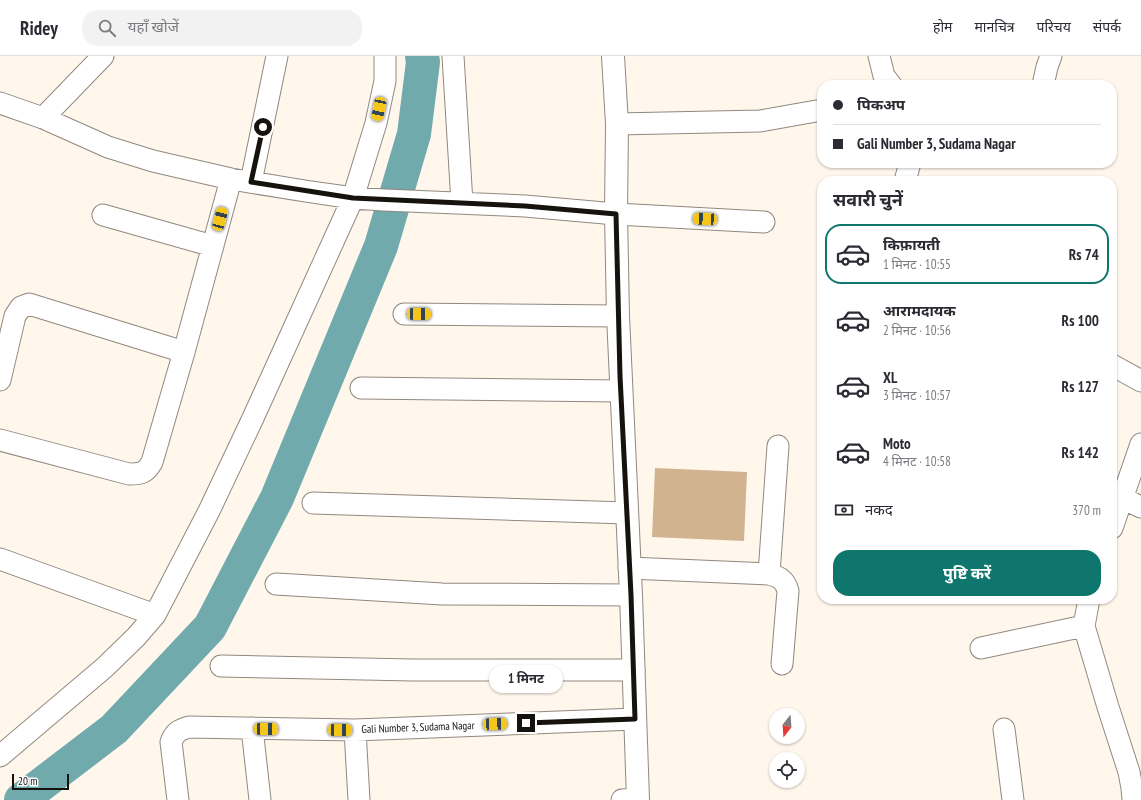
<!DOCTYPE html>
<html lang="hi">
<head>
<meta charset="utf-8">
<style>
	body { margin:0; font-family:"PT Sans Narrow","Noto Sans Devanagari",sans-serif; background:#f2f2f3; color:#2b2b33; height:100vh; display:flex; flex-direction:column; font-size:15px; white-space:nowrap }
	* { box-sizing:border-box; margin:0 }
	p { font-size:13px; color:#7c7c81 }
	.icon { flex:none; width:22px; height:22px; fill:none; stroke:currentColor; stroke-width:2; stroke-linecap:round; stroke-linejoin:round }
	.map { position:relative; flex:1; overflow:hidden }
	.side { position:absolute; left:817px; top:120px; width:300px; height:428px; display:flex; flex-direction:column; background:#fff; border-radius:16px; box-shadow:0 1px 3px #0004 }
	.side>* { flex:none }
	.top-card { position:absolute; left:817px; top:24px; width:300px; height:88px; border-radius:16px; box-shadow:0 1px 3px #0004; display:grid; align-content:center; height:88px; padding:0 16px; background:#fff }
	.needle { width:26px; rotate:197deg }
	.fabs { position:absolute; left:769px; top:652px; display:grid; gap:8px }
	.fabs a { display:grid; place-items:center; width:36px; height:36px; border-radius:50%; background:#fff; box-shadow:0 1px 3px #0004; font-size:20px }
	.scale { position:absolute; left:12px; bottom:10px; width:57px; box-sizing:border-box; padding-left:4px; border:2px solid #16130f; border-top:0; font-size:11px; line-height:14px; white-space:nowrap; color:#16130f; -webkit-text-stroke:3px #fff; paint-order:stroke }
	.end { position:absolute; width:18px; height:18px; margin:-9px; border:5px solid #16130f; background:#fff; box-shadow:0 0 0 2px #fff }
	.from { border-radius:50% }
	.bubble { position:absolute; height:28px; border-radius:14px; background:#fff; box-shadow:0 1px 3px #0004; font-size:13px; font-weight:700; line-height:28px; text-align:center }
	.car { position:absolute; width:12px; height:24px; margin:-12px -6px; border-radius:5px; box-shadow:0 0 3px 1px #0007; background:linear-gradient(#f5c518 24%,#345 0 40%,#f5c518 0 76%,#345 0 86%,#f5c518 0) }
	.top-card b { display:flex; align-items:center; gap:14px; height:38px; font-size:15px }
	.top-card b+b { border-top:1px solid #e1e1e2 }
	.top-card i { width:10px; height:10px; background:#2b2b33 }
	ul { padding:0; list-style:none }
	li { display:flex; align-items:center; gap:12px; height:60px; margin:0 8px 6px; padding:0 8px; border:2px solid transparent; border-radius:16px }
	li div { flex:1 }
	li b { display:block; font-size:15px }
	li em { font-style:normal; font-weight:700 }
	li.on { border-color:#0f766e }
	li>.icon { width:36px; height:36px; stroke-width:1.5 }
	h2 { padding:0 16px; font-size:18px; line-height:48px }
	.pay { display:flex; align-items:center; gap:10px; height:44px; padding:0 16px; font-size:15px }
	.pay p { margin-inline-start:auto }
	.primary-button { display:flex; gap:8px; margin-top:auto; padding:8px 16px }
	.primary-button a { flex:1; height:46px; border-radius:16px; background:#0f766e; color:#fff; font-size:16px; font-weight:700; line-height:46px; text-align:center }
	header { display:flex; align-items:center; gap:24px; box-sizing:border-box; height:56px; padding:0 20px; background:#fff; border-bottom:1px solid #e1e1e2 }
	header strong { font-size:19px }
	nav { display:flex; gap:22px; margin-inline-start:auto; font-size:14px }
	.search { width:280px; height:36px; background:#f2f2f3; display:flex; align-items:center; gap:10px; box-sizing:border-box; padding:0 14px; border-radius:16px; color:#7c7c81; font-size:15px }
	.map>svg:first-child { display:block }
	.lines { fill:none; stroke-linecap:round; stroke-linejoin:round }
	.river { stroke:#70aaad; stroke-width:34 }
	.building { fill:#d1b38f }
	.street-casing { stroke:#91887f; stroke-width:23 }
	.secondary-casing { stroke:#91887f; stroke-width:24 }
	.street { stroke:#fff; stroke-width:21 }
	.secondary { stroke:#fff; stroke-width:22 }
	.route { stroke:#16130f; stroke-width:5 }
	.labels { text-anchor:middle; stroke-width:3.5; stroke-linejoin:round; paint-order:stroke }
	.street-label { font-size:11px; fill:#16130f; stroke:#fff }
</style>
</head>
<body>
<header>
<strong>Ridey</strong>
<div class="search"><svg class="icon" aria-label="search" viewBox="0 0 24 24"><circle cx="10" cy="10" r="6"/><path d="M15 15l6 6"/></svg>यहाँ खोजें</div>
<nav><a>होम</a><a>मानचित्र</a><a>परिचय</a><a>संपर्क</a></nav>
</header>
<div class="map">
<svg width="1141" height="744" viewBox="0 0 1141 744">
	<rect width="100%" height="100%" fill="#fff6ec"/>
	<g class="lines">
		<path class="river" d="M21,744l93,-71 96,-102 67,-129 104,-252 33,-112 9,-72 -1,-6"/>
	</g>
	<path class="building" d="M655,412l92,4 -3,69 -92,-4z"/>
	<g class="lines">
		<defs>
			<path id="street" d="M453,0l9,147
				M879,0l5,20 7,9
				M1043,29l4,-18 4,-11
				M0,47l43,15 65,29 45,14 78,18 74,12 48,7 31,2 141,6 91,8 148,8
				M43,62l60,-62
				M617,68l143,-3 62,-11
				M905,125l5,-18
				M251,126l26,-126
				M103,159l110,31
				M404,258l214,2
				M1112,309l29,16
				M0,324l15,-64 6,-9 8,-3 155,48
				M361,332l259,3
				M0,384l129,34c12,0 17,-1 23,-12l32,-110 47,-173
				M1122,442l19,9
				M313,447l314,10
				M1112,472l29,-84
				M0,503l155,56
				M629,512l140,6c11,3 16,6 19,17l-6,73
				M769,518l9,-128
				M276,528l166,10 189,1
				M1089,543l-5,27 24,81 21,65 3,16 1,12
				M981,592l103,-22
				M221,610l192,4h221
				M252,672l8,72
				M1004,673l9,71
				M355,674l4,70
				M0,700l104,-88 32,-31 19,-22 54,-104 44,-93 100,-220 23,-75 9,-42v-25
				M178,744l-7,-58c4,-10 8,-12 18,-15l166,3 280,-11
				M622,744l16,-1"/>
			<path id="secondary" d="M613,0l4,68 -1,90 2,102 13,279 7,205"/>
		</defs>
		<use href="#street" class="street-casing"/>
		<use href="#secondary" class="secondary-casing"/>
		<use href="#street" class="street"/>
		<use href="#secondary" class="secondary"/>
	</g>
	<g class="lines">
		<path class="route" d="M263,71l-12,55 102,16 172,8 91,8 4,162 11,219 4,124 -109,4"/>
	</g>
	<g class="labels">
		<g class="street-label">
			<text transform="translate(418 671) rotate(-2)" y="4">Gali Number 3, Sudama Nagar</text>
		</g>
	</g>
</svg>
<div class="fabs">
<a><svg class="needle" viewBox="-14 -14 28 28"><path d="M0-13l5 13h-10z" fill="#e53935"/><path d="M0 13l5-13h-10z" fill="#7c7c81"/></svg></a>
<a><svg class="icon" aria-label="locate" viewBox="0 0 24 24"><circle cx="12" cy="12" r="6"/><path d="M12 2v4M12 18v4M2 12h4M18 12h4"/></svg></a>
</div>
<div class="scale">20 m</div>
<i class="end from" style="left:263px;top:71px"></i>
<i class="end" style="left:526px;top:667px"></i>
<div class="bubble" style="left:489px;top:609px;width:74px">1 मिनट</div>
<i class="car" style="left:379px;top:53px;rotate:192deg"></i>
<i class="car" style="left:220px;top:163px;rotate:15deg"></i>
<i class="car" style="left:705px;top:163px;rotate:273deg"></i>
<i class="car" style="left:419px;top:258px;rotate:91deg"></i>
<i class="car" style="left:495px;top:668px;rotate:88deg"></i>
<i class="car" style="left:266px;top:673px;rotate:91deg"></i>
<i class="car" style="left:340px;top:674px;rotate:91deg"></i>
<div class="top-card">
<b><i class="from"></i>पिकअप</b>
<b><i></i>Gali Number 3, Sudama Nagar</b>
</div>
<section class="side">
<h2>सवारी चुनें</h2>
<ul>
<li class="on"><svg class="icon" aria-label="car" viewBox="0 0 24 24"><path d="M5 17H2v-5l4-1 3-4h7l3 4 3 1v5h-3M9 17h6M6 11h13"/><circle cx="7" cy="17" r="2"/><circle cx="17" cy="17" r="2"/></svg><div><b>किफ़ायती</b><p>1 मिनट · 10:55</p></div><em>Rs 74</em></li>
<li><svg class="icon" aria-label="car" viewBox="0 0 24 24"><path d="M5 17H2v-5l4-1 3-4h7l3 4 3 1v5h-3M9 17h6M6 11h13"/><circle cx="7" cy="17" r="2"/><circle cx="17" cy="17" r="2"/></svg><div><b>आरामदायक</b><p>2 मिनट · 10:56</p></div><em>Rs 100</em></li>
<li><svg class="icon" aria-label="car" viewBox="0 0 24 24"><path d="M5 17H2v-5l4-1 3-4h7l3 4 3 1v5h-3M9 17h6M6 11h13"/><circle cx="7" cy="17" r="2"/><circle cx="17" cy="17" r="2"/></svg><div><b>XL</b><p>3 मिनट · 10:57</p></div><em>Rs 127</em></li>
<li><svg class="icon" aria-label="car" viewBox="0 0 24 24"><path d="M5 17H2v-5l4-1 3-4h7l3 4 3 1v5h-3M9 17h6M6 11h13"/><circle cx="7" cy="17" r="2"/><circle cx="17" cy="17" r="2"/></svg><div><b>Moto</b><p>4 मिनट · 10:58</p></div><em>Rs 142</em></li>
</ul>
<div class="pay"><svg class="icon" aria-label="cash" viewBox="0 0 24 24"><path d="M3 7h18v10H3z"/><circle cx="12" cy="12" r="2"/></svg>नकद<p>370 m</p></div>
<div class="primary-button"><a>पुष्टि करें</a></div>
</section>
</div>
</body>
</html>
